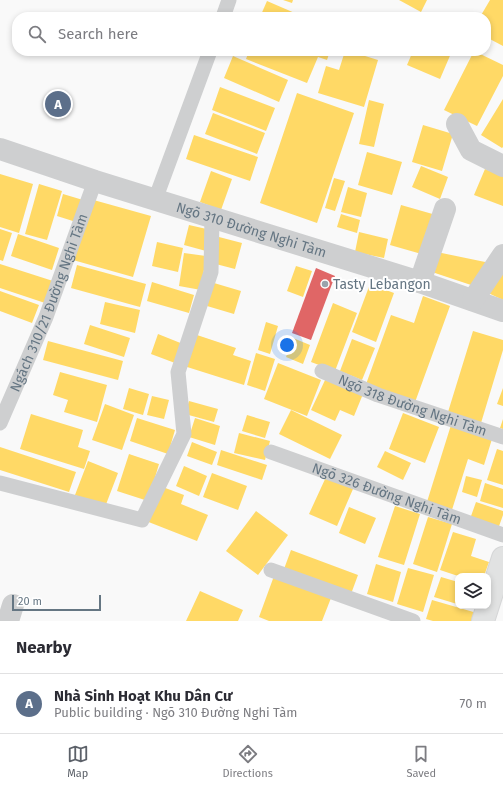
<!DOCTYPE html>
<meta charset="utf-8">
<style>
body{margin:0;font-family:"Fira Sans",sans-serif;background:#f2f2f3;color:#2b2b33}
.controls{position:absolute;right:12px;bottom:12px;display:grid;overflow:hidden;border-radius:8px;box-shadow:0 2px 6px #0003}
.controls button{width:36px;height:36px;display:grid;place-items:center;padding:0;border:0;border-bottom:1px solid #e1e1e2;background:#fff;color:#2b2b33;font:20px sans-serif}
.scale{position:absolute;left:12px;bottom:10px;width:89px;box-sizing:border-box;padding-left:4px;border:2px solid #657683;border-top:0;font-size:11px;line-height:14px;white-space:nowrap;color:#657683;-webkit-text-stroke:3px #fff;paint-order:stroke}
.you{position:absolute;left:287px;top:345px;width:14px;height:14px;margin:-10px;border:3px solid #fff;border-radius:50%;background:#1a73e8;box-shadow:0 0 0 6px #1a73e833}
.badge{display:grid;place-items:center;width:26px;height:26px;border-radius:50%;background:#5c6169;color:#fff;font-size:13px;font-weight:700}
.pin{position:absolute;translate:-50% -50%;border:2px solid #fff;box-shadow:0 1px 4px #0006}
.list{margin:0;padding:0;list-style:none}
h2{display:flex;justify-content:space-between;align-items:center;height:52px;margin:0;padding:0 16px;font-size:17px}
h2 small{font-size:13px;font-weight:400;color:#7c7c81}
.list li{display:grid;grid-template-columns:26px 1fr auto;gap:12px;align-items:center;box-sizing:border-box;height:60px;padding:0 16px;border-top:1px solid #e1e1e2}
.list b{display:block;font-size:15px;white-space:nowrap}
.list p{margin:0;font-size:13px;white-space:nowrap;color:#7c7c81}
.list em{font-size:13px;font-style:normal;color:#7c7c81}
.icon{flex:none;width:22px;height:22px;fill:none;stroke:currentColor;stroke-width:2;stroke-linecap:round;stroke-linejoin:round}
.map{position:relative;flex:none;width:503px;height:621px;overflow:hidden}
.search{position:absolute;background:#fff;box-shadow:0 2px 6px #0003;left:12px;right:12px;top:12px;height:44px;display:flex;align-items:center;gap:10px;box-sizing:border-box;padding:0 14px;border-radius:16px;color:#7c7c81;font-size:15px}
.sheet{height:112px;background:#fff}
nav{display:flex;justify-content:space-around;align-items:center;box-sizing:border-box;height:56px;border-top:1px solid #e1e1e2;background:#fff;font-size:11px;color:#7c7c81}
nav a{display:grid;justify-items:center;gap:2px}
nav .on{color:#5c6169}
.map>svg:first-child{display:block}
.homes{fill:#ffd966}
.shops{fill:#e06666}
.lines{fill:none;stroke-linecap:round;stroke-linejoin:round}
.secondary-casing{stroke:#d5d6d7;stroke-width:24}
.lane{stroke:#cecfd0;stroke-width:15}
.street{stroke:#cecfd0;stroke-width:22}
.secondary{stroke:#e1e2e2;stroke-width:22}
.poi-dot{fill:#99a4ac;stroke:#fff;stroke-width:1.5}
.labels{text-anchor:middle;stroke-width:4;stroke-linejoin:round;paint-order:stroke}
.street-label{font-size:14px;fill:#657683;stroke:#fff}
.poi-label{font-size:14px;fill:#657683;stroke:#fff;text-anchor:start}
</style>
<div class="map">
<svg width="503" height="621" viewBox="0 0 503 621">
<rect width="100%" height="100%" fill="#f9f9f9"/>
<path class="homes" d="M283,0h10l-1,3z
M399,0h28l-6,12z
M490,0h13v46l-17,-9v-20h-6z
M267,1l37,16h-44z
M249,51h81l-3,9 -9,-3 -11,26 -61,-24z
M345,51h4l29,9 -14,47 -46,-14 8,-27 13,4z
M413,51h39l-12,28 -33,-14z
M474,51l29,14v11l-26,50 -33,-16z
M233,56l55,24 -9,22 -55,-24z
M220,87l55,21 -9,23 -54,-21z
M297,93l57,20 -37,110 -57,-20z
M503,99v48l-1,1 -21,-13z
M369,100l15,4 -10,43 -15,-3z
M213,113l52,20 -8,21 -52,-20z
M423,125l30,9 -11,37 -30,-9z
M194,135l64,22 -8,24 -64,-22z
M367,152l35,10 -10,33 -34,-10z
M421,166l27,11 -8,22 -28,-12z
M485,169l18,7v30l-29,-11z
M211,171l21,8 -11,31 -21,-8z
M0,174l33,10 -14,49 -19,-6z
M334,178l11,3 -10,30 -10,-3z
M39,184l23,7 -15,49 -22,-6z
M348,187l19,6 -6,24 -20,-5z
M63,194l20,6 -7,22 -19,-6z
M90,199l61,17 -18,61 -60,-17z
M401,205l35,10 -11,40 -35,-10z
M341,214l19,6 -3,13 -20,-6z
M189,225l22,5 -5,21 -22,-6z
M0,229l12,4 -9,28 -3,-1z
M359,232l29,7 -4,19 -29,-6z
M18,234l41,14 -7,22 -41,-14z
M219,237l23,6 -7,26 -23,-6z
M157,242l26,6 -5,24 -26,-6z
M432,251l58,12 -16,23 -48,-16z
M184,253l22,3 -5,34 -22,-4z
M503,260v40l-17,-8z
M0,264l53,17 -8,22 -45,-15z
M77,265l69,19 -6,23 -69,-19z
M296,266l16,5 -9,26 -16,-6z
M152,282l42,13 -5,18 -42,-12z
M214,283l27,8 -7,23 -27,-8z
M370,284l24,9 -18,49 -24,-10z
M0,291l39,14 -7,18 -32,-12z
M423,296l27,10 -36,99 -49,-18 26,-72 23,8z
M105,302l35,8 -5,23 -35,-9z
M333,303l24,10 -22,58 -24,-9z
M266,322l12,4 -8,28 -12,-4z
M90,325l40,13 -6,19 -40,-13z
M473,331l30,9v10l-22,73 -33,-11z
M158,334l25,10 -8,19 -24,-9z
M194,334l42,14 -3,7 18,6 -7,24 -60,-19z
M293,338l17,7 -7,19 -17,-7z
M352,339l23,9 -13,32 -22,-9z
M48,341l75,20 -5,19 -75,-20z
M256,353l19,6 -10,32 -18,-6z
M278,363l43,17 -14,36 -43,-17z
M60,372l47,13 -10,37 -33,-10 4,-12 -15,-5z
M326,378l37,16 -9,22 -14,-6 -5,11 -24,-11z
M129,388l20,6 -6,21 -20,-6z
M503,388v18l-6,-2z
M152,396l17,4 -5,19 -17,-4z
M189,401l29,8 -4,13 -29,-8z
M105,404l29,11 -12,35 -30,-10z
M291,410l51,25 -12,24 -51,-25z
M403,413l36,14 -14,36 -36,-14z
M31,414l52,16 -5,17 12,4 -6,18 -64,-20z
M247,415l23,7 -5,16 -23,-7z
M137,418l38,12 -7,24 -38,-13z
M195,418l25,8 -5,19 -26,-8z
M503,419v10l-3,-1z
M451,425l41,14 -8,26 -16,-6 -17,54 -25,-8z
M239,433l31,8 -5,19 -31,-7z
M192,442l25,10 -5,13 -25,-9z
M0,447l76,25 -7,20 -69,-22z
M497,449l6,2v34l-16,-5z
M221,450l46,15 -5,15 -45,-15z
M385,451l26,12 -8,17 -26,-13z
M129,454l30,10 -11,37 -31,-10z
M88,461l30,12 -13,34 -30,-12z
M184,466l23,10 -8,20 -23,-10z
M212,473l35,13 -9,24 -35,-13z
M466,476l16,4 -5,17 -15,-5z
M326,477l27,12 -16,37 -28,-12z
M485,483l18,6v19l-23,-7z
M160,486l24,9 -3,9 27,11 -11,26 -51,-20z
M476,502l27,9v4l-5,14 -28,-10z
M395,506l25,8 -16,51 -26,-8z
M349,507l27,11 -11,26 -26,-11z
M256,511l32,24 -30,40 -32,-24z
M428,517l24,7 -15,48 -24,-8z
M453,532l23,7 -5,17 18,6 -5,14h-26l-18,-6z
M291,550l67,25 -7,19 -67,-25z
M376,564l25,8 -8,30 -26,-8z
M408,568l26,7 -11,37 -26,-8z
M274,576l57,22 -9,23h-53l-10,-4z
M441,577l17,5v17l-1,5 -23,-7z
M200,591l43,19 -5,11h-52z
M432,600l45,13 -3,8h-41l-7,-2z"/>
<path class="shops" d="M316,268l19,8 -24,64 -19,-7z"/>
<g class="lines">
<defs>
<path id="secondary" d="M483,621l20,-63"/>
</defs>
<use href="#secondary" class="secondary-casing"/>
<g class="lane">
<path d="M223,17l6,-17"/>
<path d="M155,200l55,-149"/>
<path id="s1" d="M322,371l56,24 125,42"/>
<path id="s2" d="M0,423l46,-106 49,-136"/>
<path id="s3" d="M271,452l232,83"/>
<path d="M0,483l142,37 42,-86 -6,-62 33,-100 1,-54"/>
<path d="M271,570l142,51"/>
</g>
<g class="street">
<path d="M457,124l14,26 32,16"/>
<path id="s4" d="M0,149l95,32 325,101 83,29"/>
<path d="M420,282l25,-73"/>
<path d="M473,300l30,-45"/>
<path d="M8,621l5,-16"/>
</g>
<use href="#secondary" class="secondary"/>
</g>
<circle class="poi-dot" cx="325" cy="284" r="4"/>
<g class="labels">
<g class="street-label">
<text dy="5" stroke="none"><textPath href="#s4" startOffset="264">Ngõ 310 Đường Nghi Tàm</textPath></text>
<text dy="5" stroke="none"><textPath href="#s2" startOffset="130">Ngách 310/21 Đường Nghi Tàm</textPath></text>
<text dy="5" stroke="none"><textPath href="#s1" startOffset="97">Ngõ 318 Đường Nghi Tàm</textPath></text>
<text dy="5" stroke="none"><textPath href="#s3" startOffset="123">Ngõ 326 Đường Nghi Tàm</textPath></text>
</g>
<g class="poi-label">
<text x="333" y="289">Tasty Lebangon</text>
</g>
</g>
</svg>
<div class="controls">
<button><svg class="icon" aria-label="layers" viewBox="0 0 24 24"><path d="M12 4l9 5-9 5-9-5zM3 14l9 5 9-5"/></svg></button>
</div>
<div class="scale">20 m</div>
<div class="you"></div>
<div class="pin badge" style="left:58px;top:104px;background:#5c6f8a">A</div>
<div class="search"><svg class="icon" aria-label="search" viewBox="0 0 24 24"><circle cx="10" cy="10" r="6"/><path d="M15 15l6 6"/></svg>Search here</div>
</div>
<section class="sheet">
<h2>Nearby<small></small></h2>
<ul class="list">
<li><span class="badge" style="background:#5c6f8a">A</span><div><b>Nhà Sinh Hoạt Khu Dân Cư</b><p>Public building · Ngõ 310 Đường Nghi Tàm</p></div><em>70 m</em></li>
</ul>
</section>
<nav>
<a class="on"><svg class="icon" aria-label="map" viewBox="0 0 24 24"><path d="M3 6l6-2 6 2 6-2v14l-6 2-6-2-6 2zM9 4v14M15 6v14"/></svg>Map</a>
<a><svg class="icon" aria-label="directions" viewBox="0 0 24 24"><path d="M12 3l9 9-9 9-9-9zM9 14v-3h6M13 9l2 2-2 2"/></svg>Directions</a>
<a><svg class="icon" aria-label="saved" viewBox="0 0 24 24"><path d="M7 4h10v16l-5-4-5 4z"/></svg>Saved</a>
</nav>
